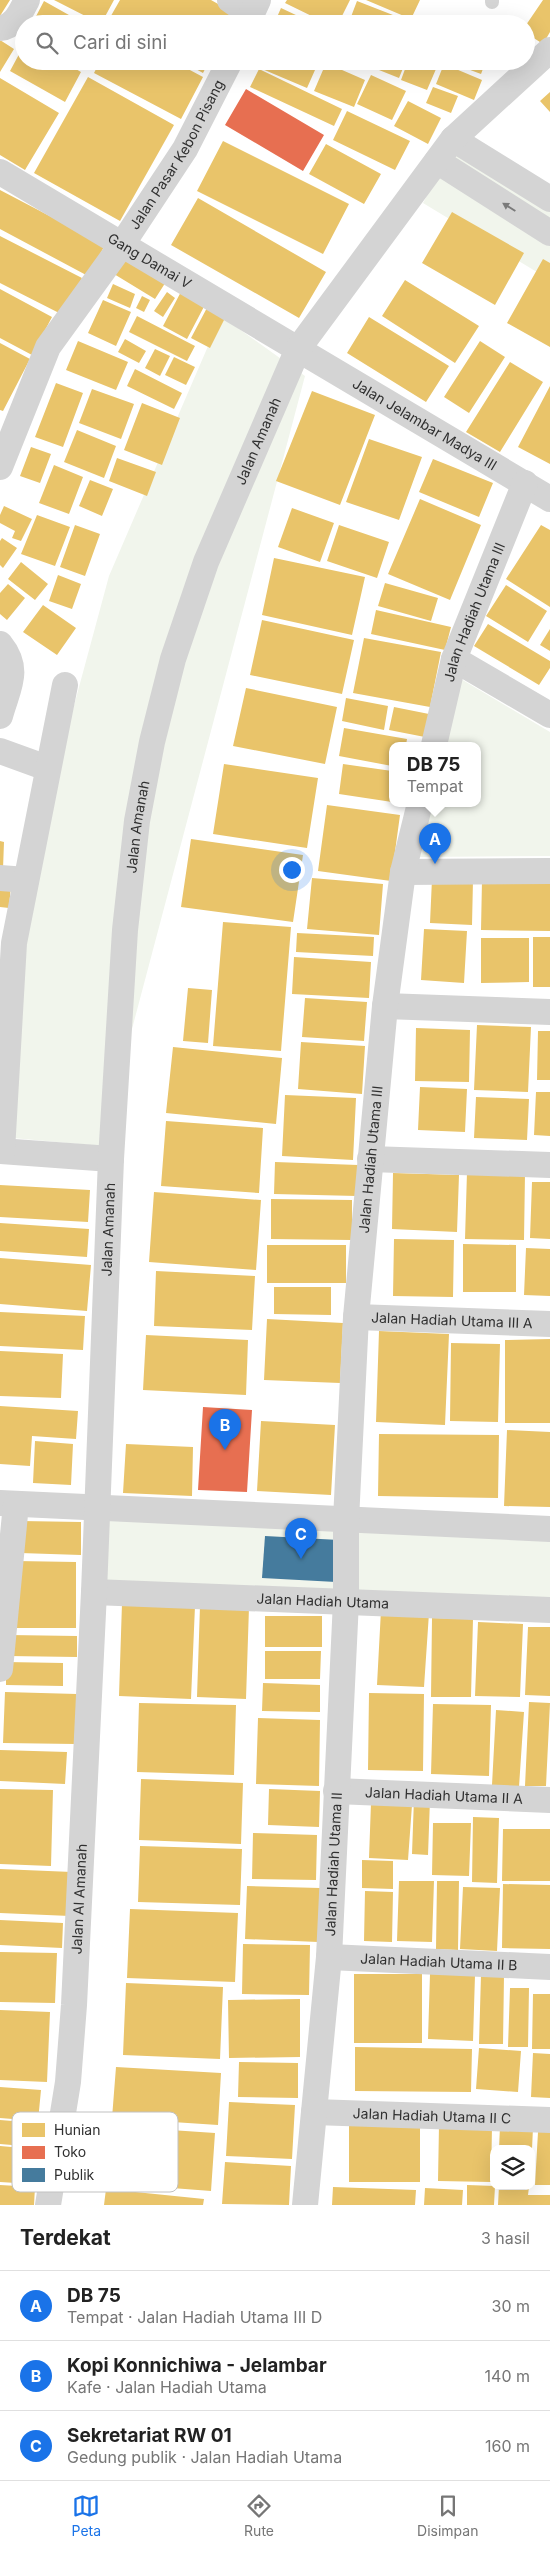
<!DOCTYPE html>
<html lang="id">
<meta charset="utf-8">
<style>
body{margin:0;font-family:Inter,sans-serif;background:#f2f2f2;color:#222}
.controls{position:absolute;right:15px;bottom:15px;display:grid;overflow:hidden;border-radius:10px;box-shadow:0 5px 20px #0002}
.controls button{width:45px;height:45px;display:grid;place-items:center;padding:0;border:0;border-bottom:1px solid #e0e0e0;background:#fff;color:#222;font:25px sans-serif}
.you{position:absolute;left:291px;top:869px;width:18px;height:18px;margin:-12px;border:4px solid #fff;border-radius:50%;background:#1a73e8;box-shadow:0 0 0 8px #1a73e833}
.badge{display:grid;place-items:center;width:32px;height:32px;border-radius:50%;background:#1a73e8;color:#fff;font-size:16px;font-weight:700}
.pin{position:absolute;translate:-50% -41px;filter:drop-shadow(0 1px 2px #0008)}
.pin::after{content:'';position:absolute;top:26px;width:18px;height:15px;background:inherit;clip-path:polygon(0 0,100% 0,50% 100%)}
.popup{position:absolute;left:389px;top:742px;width:92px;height:65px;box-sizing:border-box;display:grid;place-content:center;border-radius:10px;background:#fff;filter:drop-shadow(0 1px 4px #0005);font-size:16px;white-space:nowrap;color:#767676}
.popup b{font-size:19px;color:#222}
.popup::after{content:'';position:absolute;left:50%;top:100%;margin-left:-10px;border:10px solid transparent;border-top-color:#fff}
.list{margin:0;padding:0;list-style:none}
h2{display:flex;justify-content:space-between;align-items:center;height:65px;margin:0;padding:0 20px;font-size:21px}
h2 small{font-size:16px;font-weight:400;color:#767676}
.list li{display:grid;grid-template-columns:32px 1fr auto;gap:15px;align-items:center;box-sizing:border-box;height:70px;padding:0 20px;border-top:1px solid #e0e0e0}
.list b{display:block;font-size:19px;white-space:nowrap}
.list p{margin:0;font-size:16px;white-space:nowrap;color:#767676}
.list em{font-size:16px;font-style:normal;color:#767676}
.icon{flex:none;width:28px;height:28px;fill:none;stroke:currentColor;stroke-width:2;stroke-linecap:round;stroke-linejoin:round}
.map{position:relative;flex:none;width:550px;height:2205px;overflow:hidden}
.search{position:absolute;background:#fff;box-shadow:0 5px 20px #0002;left:15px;right:15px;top:15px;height:55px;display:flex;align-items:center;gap:12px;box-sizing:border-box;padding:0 18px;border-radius:28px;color:#767676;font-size:19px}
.sheet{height:275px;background:#fff}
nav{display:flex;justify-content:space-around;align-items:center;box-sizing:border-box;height:70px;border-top:1px solid #e0e0e0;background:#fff;font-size:14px;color:#767676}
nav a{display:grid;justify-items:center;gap:2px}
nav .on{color:#1a73e8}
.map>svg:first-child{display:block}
.green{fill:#f1f5ec}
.homes{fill:#e9c46a}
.shops{fill:#e76f51}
.public{fill:#457b9d}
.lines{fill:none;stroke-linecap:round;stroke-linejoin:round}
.service{stroke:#d4d4d4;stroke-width:14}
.minor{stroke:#d4d4d4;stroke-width:26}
.oneway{fill:#7a7a7a}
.labels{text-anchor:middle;stroke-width:5;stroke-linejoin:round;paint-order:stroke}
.street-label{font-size:14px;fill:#303030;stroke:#fff}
.key{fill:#fff;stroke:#c1c1c1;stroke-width:1}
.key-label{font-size:14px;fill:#303030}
</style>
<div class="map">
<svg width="550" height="2205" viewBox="0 0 550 2205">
<rect width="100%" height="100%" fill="#fff"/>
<path class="green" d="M460,135l90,52v93l-127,-77z
M221,316l84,60 -204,770 -88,-8 -13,-80 72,-345 37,-137z
M461,679l89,53v124l-132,1 13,-54h47v-58h-33z
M107,1513l443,17v73l-444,-18z"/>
<path class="homes" d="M0,0h10l-10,16z
M54,0h60l-13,24z
M120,0h91l25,14 -5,10h-118l-5,-3z
M287,0h63l-12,24h-10l-43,-21z
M366,0h54l-9,19z
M543,0h7v32l-7,12 -17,-11v-8z
M44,1l41,23h-53z
M357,1l59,23 -67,-2z
M281,8l34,16h-41z
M0,40l14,9 -14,23z
M24,45v16h38l19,11 -16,30 -55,-31z
M72,61h19l-4,8z
M100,61h73l30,16 -22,42 -87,-46z
M181,61h28l-6,12z
M257,61h37l21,9 -8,18 -52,-22z
M303,61h17l-3,6z
M341,61h23l-4,9z
M371,61h35l-7,17 -30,-12z
M408,61h8l20,8 -9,21 -26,-10z
M446,61h40l-5,13z
M326,63l39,17 -11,27 -40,-16z
M444,64l38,16 -8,20 -38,-16z
M259,69l83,40 -8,17 -84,-39z
M371,75l35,16 -14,29 -35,-16z
M88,77l86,48 -54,96 -86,-48z
M0,78l59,35 -34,57 -25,-15z
M433,87l25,9 -7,17 -25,-10z
M550,92v20l-10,-11z
M408,101l33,17 -13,26 -34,-18z
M347,111l63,30 -15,29 -62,-30z
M223,141l126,63 -26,50 -126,-63z
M326,144l55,30 -17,30 -55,-30z
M0,190l105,55 -17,31 -88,-47z
M198,198l128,74 -27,46 -128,-73z
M452,212l72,41 -29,52 -73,-42z
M0,236l82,42 -19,37 -63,-32z
M128,252l41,25 -14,22 -41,-25z
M543,259l7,4v84l-43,-24z
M405,280l74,46 -24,37 -73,-47z
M113,284l22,10 -5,14 -23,-10z
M184,286l24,13 -21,40 -24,-13z
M0,289l52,28 -20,38 -32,-17z
M167,292l8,6 -12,19 -9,-6z
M142,296l8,4 -6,12 -8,-4z
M103,300l28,12 -15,34 -28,-13z
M209,304l18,10 -17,34 -19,-10z
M137,316l58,30 -8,15 -58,-29z
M369,317l80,49 -23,36 -79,-49z
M125,339l21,12 -7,12 -21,-11z
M78,341l50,21 -12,28 -50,-20z
M480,341l25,16 -36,56 -25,-16z
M0,343l30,16 -27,52 -3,-1z
M155,349l15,7 -10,20 -15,-8z
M174,357l21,10 -9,18 -21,-10z
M510,362l33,20 -43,70 -34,-20z
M135,369l47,24 -8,16 -47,-23z
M56,383l27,10 -20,54 -28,-10z
M550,386v78l-32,-17z
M92,389l42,15 -13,35 -42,-16z
M312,391l63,24 -35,90 -64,-24z
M142,403l38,15 -18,47 -38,-15z
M77,430l39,16 -12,32 -40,-16z
M369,439l53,18 -23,63 -53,-18z
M31,447l20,7 -11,29 -20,-7z
M117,458l39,14 -9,24 -38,-15z
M433,459l60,24 -14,34 -60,-25z
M54,465l29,12 -14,37 -30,-11z
M90,480l23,9 -11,27 -23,-10z
M420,499l61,26 -31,75 -62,-26z
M4,506l28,13 -11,22 -9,-3 3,-7 -15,-8v-8z
M292,508l42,15 -14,39 -42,-15z
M37,515l33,12 -15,39 -34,-12z
M75,525l25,9 -15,42 -25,-9z
M339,525l50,17 -12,36 -50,-17z
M541,525l9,5v77l-44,-28z
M2,538l15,10 -14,20 -3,-3v-24z
M274,558l91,19 -13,58 -90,-20z
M21,562l27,22 -13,16 -27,-21z
M58,575l23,9 -9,25 -23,-8z
M385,583l53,15 -7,23 -53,-15z
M8,584l17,14 -18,22 -7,-6v-21z
M506,585l41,26 -19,31 -42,-26z
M43,605l33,23 -19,27 -34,-23z
M376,610l75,17 -6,23 -74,-16z
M262,620l92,20 -12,54 -92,-19z
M488,624l62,37v7l-11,17 -65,-39z
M550,629v22l-10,-6z
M364,638l77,14 -11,55 -77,-14z
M246,688l91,19 -12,57 -92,-18z
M346,698l42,8 -4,24 -42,-9z
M394,707l40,8 -4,23 -41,-8z
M344,728l63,11 -1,6h-14v21l-53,-10z
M224,764l94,14 -11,70 -94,-14z
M343,764l49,7v31l-53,-8z
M327,805l73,10 -9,66 -73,-10z
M191,839l112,16 -10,67 -112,-15z
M0,841l4,1 -1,27h-3z
M312,878l71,6 -4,51 -72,-6z
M432,879l41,1 -1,45 -42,-2z
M482,880l68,1v50l-69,-1z
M0,883l11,1 -2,24 -9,-1z
M223,922l68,5 -10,124 -68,-5z
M424,929l43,2 -3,52 -43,-3z
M297,933l77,4 -1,19 -77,-4z
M533,937h17v50h-17z
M481,938h48v44l-48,1z
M294,957l77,5 -2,36 -77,-4z
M188,988l24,2 -4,53 -25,-2z
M305,998l62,4 -3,39 -62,-4z
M477,1025l54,2 -3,65 -54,-2z
M416,1028l54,2 -1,52 -54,-1z
M538,1031h12v49h-13z
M301,1042l64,4 -3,48 -64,-5z
M173,1047l109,11 -6,66 -110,-11z
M420,1087l47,2 -2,43 -47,-2z
M536,1092h14v44l-16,-1z
M285,1095l71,3 -3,62 -71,-4z
M476,1097l53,2 -2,41 -53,-2z
M166,1121l97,7 -4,65 -98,-7z
M275,1162l83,3 -1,31 -83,-2z
M467,1172l58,1 -1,67 -59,-1z
M393,1173l66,2 -2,57 -65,-3z
M532,1182h18v57l-20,-1z
M0,1185l90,5 -2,32 -88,-5z
M154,1192l107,8 -5,70 -107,-8z
M271,1199l81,1v40l-81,-1z
M0,1223l89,6 -2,28 -87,-6z
M394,1239l60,1 -1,57 -60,-1z
M463,1244l53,1v47h-53z
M267,1245h79v38h-79z
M526,1248l24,1v47l-26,-1z
M0,1258l91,7 -4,46 -87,-7z
M156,1271l99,5 -3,54 -98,-4z
M274,1287h57v28l-57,-1z
M0,1312l85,4 -2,34 -83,-4z
M267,1319l76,4 -3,60 -76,-3z
M379,1331l70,3 -4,91 -69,-3z
M146,1335l102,5 -2,55 -103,-5z
M550,1339v84h-45v-83z
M451,1343l49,1 -2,78 -48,-1z
M0,1351l63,3 -2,44 -61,-2z
M0,1406l78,5 -2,28 -44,-3 -2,30 -30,-2z
M261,1421l74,4 -4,70 -74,-4z
M507,1430l43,2v75l-46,-1z
M379,1434l120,1 -1,63 -120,-2z
M35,1441l38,3 -2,41 -38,-2z
M126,1444l67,3 -1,49 -69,-3z
M21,1521l60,1v33l-61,-2z
M16,1561l60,1v66h-60z
M122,1603l73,3 -4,93 -72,-3z
M200,1606l49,1 -3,92 -49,-2z
M381,1610l48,3 -5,74 -47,-2z
M265,1616h57v31h-57z
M432,1618l41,1 -2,78h-40z
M478,1622l45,2 -3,73 -45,-1z
M528,1627h22v69l-25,-1z
M9,1635l68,1v21l-69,-1z
M265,1651h56l-1,28h-55z
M6,1662l57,1v23l-57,-1z
M263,1683l57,2v27l-58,-1z
M5,1692l72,2 -2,50 -72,-1z
M369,1693l55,1 -1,77 -55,-1z
M529,1702l21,1 -4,83h-21z
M139,1703l97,2 -2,70 -97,-3z
M433,1704l58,1 -2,71 -58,-2z
M496,1710l28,2 -5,75 -27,-2z
M258,1718l62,2 -1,66 -63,-2z
M0,1750l67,2 -2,32 -65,-3z
M141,1779l102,4 -2,61 -102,-4z
M0,1789l53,1 -2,76 -51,-2z
M269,1789l51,2 -1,36 -51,-2z
M414,1798l16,1 -2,56 -16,-1z
M371,1803l41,2 -4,55 -39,-2z
M473,1817l26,1 -2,65 -25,-1z
M433,1823h38l-2,53 -37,-1z
M503,1829h47v52h-48z
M253,1833l64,2 -1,45 -64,-1z
M140,1846l102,3 -2,56 -102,-3z
M362,1860l31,1v28l-31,-1z
M0,1869l72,3 -2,44 -70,-3z
M399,1881h35l-2,61 -35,-1z
M437,1881h22l-1,69 -22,-1z
M503,1884l47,1v64l-48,-1z
M247,1886l73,2 -2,54 -73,-3z
M463,1887l37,1 -3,63 -37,-2z
M365,1891l28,1 -1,50 -28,-1z
M130,1909l108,4 -3,69 -108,-4z
M0,1920l63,3 -1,25 -62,-3z
M243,1944l67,1 -1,50 -67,-1z
M0,1952l57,1 -2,50 -55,-1z
M354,1974h68v69h-68z
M430,1974l45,1 -2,66 -45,-2z
M481,1975h23l-1,69h-24z
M126,1983l97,4 -3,72 -97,-4z
M510,1988h19l-1,59h-20z
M533,1994h17v55h-18z
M300,1999v58l-71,1 -1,-58z
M0,2010l50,2 -3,70 -47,-2z
M355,2047l117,2 -1,43 -116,-1z
M479,2048l42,3 -3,41 -42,-3z
M533,2053l17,1v44l-19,-1z
M239,2062l59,1v35l-60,-1z
M116,2067l105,6 -3,52 -106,-7z
M0,2087l41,3 -3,31 -38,-3z
M229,2102l66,3 -3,54 -66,-3z
M0,2120l37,3 -2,24 -35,-3z
M439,2125l53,1 -1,56 -53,-1z
M111,2126l104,7 -4,58 -104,-8z
M349,2126h71v56h-71z
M500,2126l33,2 -1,21h-33z
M538,2132h12v53h-15z
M0,2146l34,3 -2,35 -32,-2z
M225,2162l66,4 -2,39 -67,-1z
M0,2185l35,2 -1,18h-34z
M467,2185l28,1 -1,19h-27z
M499,2186l30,1 -1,8h22v10h-52z
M333,2187l83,3 -1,15h-83z
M425,2188l38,2 -1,15h-38z
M106,2189l98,10 -1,6h-99z"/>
<path class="shops" d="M246,89l78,46 -21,36 -78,-46z
M203,1407l49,3 -5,82 -49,-2z"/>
<path class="public" d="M265,1536l74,4 -3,42 -74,-4z"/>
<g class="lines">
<path class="service" d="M492,2v-2"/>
<g class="minor">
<path d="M230,0l21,15"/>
<path d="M247,24l11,-24"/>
<path d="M0,28c15,-1 21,-17 27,-28"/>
<path d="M453,139l97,60"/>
<path d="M437,161l113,72"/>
<path id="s1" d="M0,172l550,327"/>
<path id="s2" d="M0,467l48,-120 73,-101 64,-97 45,-88"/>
<path d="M0,644c21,26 8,43 0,72"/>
<path d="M454,659l96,56"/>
<path id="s3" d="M434,745l20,-86 71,-176"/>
<path d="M0,751l47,17"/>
<path d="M403,872l147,-1"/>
<path d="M0,878l26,2"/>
<path d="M385,1006l165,6"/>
<path d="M0,1151l111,8"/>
<path d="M2,1151l12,-208 51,-258"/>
<path d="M370,1159l180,6"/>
<path id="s4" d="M356,1317l194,7"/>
<path d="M0,1503l550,26"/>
<path id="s5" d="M94,1592l456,18"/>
<path d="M0,1669l16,-165"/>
<path id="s6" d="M336,1791l214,9"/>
<path id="s7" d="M329,1957l221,10"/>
<path id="s8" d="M314,2112l236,8"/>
<path id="s9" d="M48,2205l20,-123 6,-77 20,-413 17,-433 14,-229 12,-109 15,-79 21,-83 33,-97 92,-213 155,-210 97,-89"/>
<path id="s10" d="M305,2205l24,-248 17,-356v-81l10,-203 29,-311 18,-134 17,-69"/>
</g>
</g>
<defs><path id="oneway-solid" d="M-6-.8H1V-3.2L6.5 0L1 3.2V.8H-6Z" transform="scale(1.25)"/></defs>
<use class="oneway" href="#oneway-solid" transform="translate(509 207) rotate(-148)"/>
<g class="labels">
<g class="street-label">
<text dy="5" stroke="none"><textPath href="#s2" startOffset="361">Jalan Pasar Kebon Pisang</textPath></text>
<text dy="5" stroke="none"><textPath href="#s1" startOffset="174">Gang Damai V</textPath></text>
<text dy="5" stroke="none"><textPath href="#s1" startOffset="494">Jalan Jelambar Madya III</textPath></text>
<text dy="5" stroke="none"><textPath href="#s9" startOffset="1788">Jalan Amanah</textPath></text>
<text dy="5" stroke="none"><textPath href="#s3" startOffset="139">Jalan Hadiah Utama III</textPath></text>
<text dy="5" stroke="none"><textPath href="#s9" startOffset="1382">Jalan Amanah</textPath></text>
<text dy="5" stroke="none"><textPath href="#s10" startOffset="1048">Jalan Hadiah Utama III</textPath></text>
<text dy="5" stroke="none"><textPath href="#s9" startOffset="978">Jalan Amanah</textPath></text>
<text dy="5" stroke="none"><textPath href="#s4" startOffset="96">Jalan Hadiah Utama III A</textPath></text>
<text dy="5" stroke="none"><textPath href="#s5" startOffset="229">Jalan Hadiah Utama</textPath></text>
<text dy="5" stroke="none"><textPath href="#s6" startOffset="108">Jalan Hadiah Utama II A</textPath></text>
<text dy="5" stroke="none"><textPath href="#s10" startOffset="342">Jalan Hadiah Utama II</textPath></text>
<text dy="5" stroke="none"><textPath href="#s9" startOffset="308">Jalan Al Amanah</textPath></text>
<text dy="5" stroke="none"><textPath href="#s7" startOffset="110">Jalan Hadiah Utama II B</textPath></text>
<text dy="5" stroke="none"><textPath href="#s8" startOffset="118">Jalan Hadiah Utama II C</textPath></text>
</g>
</g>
<rect x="12" y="2112" width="166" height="80" rx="8" class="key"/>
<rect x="22" y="2123" width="23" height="14" fill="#e9c46a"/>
<rect x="22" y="2146" width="23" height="13" fill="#e76f51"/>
<rect x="22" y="2168" width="23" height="14" fill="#457b9d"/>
<g class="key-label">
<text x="54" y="2135">Hunian</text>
<text x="54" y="2157">Toko</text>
<text x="54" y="2180">Publik</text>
</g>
</svg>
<div class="controls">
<button><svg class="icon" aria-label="layers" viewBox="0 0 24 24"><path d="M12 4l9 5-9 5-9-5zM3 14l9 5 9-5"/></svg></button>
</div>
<div class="you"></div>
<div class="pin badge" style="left:435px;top:864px">A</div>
<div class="popup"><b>DB 75</b>Tempat</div>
<div class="pin badge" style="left:225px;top:1450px">B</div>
<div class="pin badge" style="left:301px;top:1559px">C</div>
<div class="search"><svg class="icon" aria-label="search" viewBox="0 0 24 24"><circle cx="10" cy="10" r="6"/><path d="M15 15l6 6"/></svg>Cari di sini</div>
</div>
<section class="sheet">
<h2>Terdekat<small>3 hasil</small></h2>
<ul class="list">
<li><span class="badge">A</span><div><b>DB 75</b><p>Tempat · Jalan Hadiah Utama III D</p></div><em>30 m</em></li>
<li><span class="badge">B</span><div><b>Kopi Konnichiwa - Jelambar</b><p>Kafe · Jalan Hadiah Utama</p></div><em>140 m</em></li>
<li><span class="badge">C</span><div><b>Sekretariat RW 01</b><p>Gedung publik · Jalan Hadiah Utama</p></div><em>160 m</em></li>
</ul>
</section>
<nav>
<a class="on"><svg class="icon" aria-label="map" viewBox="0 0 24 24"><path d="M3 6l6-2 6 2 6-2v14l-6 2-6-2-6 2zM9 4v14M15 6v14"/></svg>Peta</a>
<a><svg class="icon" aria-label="directions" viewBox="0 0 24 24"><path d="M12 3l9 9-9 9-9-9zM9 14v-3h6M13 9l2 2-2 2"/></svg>Rute</a>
<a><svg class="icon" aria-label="saved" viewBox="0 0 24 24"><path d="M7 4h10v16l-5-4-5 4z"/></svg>Disimpan</a>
</nav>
